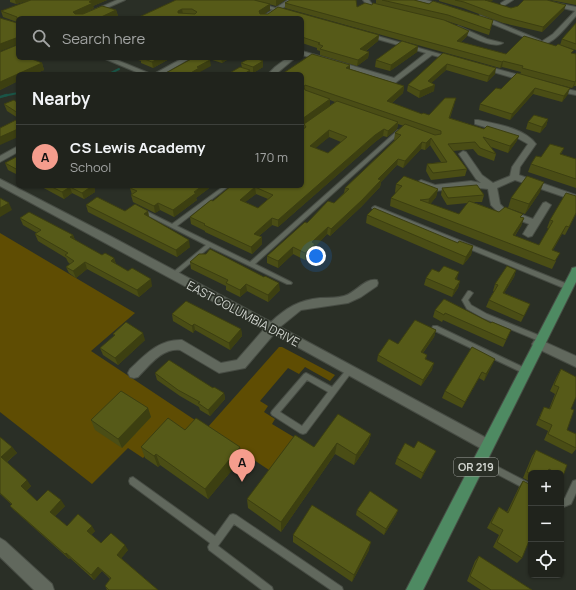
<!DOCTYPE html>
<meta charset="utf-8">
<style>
body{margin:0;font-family:Manrope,sans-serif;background:#2d2f29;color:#f1f3f6}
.controls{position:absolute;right:12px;bottom:12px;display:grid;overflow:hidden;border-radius:6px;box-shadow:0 1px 3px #0004}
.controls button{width:36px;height:36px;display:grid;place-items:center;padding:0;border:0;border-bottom:1px solid #3d403b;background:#20231c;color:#f1f3f6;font:20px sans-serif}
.you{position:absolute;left:316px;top:256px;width:14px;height:14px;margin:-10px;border:3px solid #fff;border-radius:50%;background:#1a73e8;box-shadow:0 0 0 6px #1a73e833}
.badge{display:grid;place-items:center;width:26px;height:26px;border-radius:50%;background:#f59d8d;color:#111;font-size:13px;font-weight:700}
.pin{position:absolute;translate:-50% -33px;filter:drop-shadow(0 1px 2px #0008)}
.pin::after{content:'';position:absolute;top:21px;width:14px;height:12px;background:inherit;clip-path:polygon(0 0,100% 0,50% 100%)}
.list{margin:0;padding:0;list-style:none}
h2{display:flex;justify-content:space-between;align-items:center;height:52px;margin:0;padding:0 16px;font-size:17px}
h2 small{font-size:13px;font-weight:400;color:#a2a4a3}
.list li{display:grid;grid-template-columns:26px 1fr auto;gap:12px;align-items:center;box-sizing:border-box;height:64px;padding:0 16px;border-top:1px solid #3d403b}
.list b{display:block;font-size:15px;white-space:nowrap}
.list p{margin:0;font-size:13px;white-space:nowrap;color:#a2a4a3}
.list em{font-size:13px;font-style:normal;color:#a2a4a3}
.icon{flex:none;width:22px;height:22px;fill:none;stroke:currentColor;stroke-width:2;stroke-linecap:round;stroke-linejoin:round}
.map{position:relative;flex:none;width:576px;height:590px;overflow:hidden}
.search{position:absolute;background:#20231c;box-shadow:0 1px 3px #0004;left:16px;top:16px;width:288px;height:44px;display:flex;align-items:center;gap:10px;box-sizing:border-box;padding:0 14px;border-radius:6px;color:#a2a4a3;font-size:15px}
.panel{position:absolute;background:#20231c;box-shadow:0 1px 3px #0004;left:16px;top:72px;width:288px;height:116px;border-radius:6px}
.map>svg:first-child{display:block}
.green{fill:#5f4d03}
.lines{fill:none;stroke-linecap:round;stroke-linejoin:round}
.stream-far1{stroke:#1a5547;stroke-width:2}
.stream{stroke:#1a5547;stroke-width:2.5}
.service-casing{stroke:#474c44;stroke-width:2}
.minor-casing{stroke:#474c44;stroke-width:2}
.tertiary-casing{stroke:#474c44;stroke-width:2}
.primary-casing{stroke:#474c44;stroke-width:2}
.service{fill:#61685d;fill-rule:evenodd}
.minor{fill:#61685d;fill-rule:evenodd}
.tertiary{fill:#61685d;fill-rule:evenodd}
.primary{fill:#4e8a62;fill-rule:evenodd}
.wall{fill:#4a4d15;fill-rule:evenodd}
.shaded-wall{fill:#3c3f11}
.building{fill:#565a18;stroke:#3c3f11;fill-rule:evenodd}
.labels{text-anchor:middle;stroke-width:3.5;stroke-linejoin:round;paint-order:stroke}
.shield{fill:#2a2f26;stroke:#9ea29c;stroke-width:1}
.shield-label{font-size:11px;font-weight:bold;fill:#d0d4ce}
.street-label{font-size:12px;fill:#d0d4ce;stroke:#2a2f26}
</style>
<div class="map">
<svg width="576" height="590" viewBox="0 0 576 590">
<rect width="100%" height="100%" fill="#2a2f26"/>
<path class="green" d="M0,233l135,80 -44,38 116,77 72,-81h3l53,28 -5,6 -25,-14 -6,7 -11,-6 -28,33 8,5 -4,6 11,7 -3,5 25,15 -25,33 -42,-28 -43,-5 -16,-10 -28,29 -15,-10 -36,36 -92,-72z"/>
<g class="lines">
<path class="stream-far1" d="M109,74l10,-5
M3,96l15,-3"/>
<path class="stream" d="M0,97l7,-2"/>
<defs>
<path id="service" d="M398,130h4v1l-147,133 36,18 1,1 -1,1h-4l-77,-37 -35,29h-4l-1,-1 1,-1 35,-29 -67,-34 1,-1h4l28,14 52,-38h5l-52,40 73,36z
M375,206l195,79 1,2 -1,2h-4l-193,-80 -1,-1 1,-1z
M468,291h2l3,2 -5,7 3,5 16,9 56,23 1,2 -1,2h-4l-56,-23 -16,-9 -5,-9z
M433,326h4l90,43 1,2 -1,2 -2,1 -2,-1 -90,-43 -1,-2z
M349,368l2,1 1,2 -1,2 -45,60 -3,1 -3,-1 -28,-18 -1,-2 1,-2 32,-37 2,-1 2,1 24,13 15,-18zM307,380l21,12 -26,34 -22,-14z
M479,457l52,27v8l-55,-29 -1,-2 1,-2z
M133,477l82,59 15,-21 3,-1 3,1 106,72 1,3h-12l-97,-66 -16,22 54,41 1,3h-11l-53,-40 -1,-3 2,-4 -80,-59 -1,-3 1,-3z
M576,480v13l-5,11 -10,4v-8l4,-2 8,-17z"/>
<path id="minor" d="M117,0h8l-41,18h-8z
M240,0h9l43,13 -5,1z
M363,0h6l3,4 14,5 -3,2 -15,-5z
M506,0h7l-8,5h-4v-2z
M531,0h11l34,7v9c-8,8 -23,30 -35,28v-2l12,-8 22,-23z
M454,26h4l29,13 16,4c-10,7 -38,-9 -49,-15z
M363,33h4l90,26 -3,2 -22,-6 -37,28 -93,-28v-4l92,27 32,-25 -63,-18z
M103,58h9l39,16h-10z
M287,58h8l-19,16h-8l7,-7z
M482,65l48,13 1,2 -4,2 -47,-14v-2z
M552,86l24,5v4l-24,-5z
M475,120h3c19,4 46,8 58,24l-16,23 -1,8 57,20v6l-61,-21 -18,8 3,16 4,4 29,11 10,-16 3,-1 5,3 -19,31 -4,1 -5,-3 6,-10 -31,-12 -7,-7 -3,-16 -17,-2 -37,4 -16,-6 -2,-2 5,-3 14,5 36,-4 10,2 -5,-4 -17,-25 4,-3 3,1 16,23 11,8 17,-7 2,-9 16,-23 -16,-9 -37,-11z
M0,179l112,58 159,85c15,-14 28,-22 49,-24 8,0 17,0 24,-2 11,-3 22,-19 33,-16l1,3 -1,3 -16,11 -13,6 -47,7 -21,17 212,114 2,4 -2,4 -5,2 -5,-2 -208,-115 -29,34 -26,5 -39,-23c-18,-2 -30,15 -42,27l-4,1 -4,-1 -2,-4 2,-4c15,-14 29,-30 52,-29l39,23 16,-3 27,-31 -264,-143z"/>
<path id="tertiary" d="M288,0h7l-28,18h-7z
M415,0h11l21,6 -3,2z
M480,15l60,25 1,1 -5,1 -58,-24 -1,-1z
M183,58h8l-28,16h-9z
M18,146v6l-18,10v-6z
M538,339l38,17v11l-42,-20 -2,-3 2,-3z
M0,538l5,3 47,43 2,6h-20l-34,-33z"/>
<path id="primary" d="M576,267v15l-153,308h-17l165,-319 1,-3z"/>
</defs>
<use href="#service" class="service-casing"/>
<use href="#minor" class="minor-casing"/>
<use href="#tertiary" class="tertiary-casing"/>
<use href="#primary" class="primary-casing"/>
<use href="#service" class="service"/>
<use href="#minor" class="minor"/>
<use href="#tertiary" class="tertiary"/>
<use href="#primary" class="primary"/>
</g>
<path class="wall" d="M10,0h21l-15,4 -6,-2z
M31,0h76l-14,6 1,2 -11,6 19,-8 14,4 2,6 -4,2h-96v40h12h-1l13,5 2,7 -10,4h-16v7l-18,9v-38l17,-7v-1l-17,7v-33l17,5v-1l-14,-5 -2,-6z
M176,0h78l16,4v6l-6,4h4l10,-7 101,28 -1,6 -12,10 3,1 -1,6 -11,8 -37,-11v-4l-3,-1v-2l-15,-5v-25h-165z
M255,0h30l-9,6z
M376,0h38l79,20 -4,15 -45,-15 23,16 -6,6 45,12 67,-1 3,1v32h-2l-2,2 -52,-14 1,-2 -19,-5 -2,1 -215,-60v-5l72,4 15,-2 4,-1z
M439,0h54l-3,2 21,6 53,2 -22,22 -39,-9 -40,-15 -24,-7z
M550,0h26v5z
M576,23v27l-16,-5 2,-6z
M418,46l-1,6 -27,19 -15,-4 1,-7z
M443,53l52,21 -8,8 -41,-12 -15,13 3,8 -15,7 -12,-7 1,-6z
M133,58h38l-18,10 -12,-5v-2z
M209,58h21l-8,5 -13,-4z
M241,63l22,4 -10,6 -11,-5z
M350,69l54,17 -1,7 -11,10 30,11 7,1 25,-10 -4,13 34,11 35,7 -3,6 -8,11 -17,-6 5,7 -2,7 -16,-6 -5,-6 -20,2 14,18 -2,7 -34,4 -5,-9 1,-7 14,-2 -11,-17 -5,5 -4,-1 -18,19 -6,-3 -16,17 -1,5 -19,20 -31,29 -3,-2 -12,13 -1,4 -9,9 -12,-6 -15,14 -11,-5v-7l40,-33 27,-20 10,-10 1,-5 50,-48h-1l1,-7 9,-7 -6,-2 -1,5 -10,8 -4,-1 -8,6 -97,85 -6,-2 -13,11 3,8 -10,10 -47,-22v-1l-14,-7 -1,-7 23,-16 91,-72 -2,-55zM330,100l5,2 -20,14 15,-11zM329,137l12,5 -13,11 -13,-5zM256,194l12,5 -10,9 -13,-6z
M517,73l51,21 -6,8 -29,-8 -23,26 -31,-10 1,-6 21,-15z
M18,103v15l-11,-7 -3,-7z
M548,119l-2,7 -6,7 -14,-4 2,-7z
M564,148l-3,6 15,5v29l-48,-16 3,-8 10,-7z
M18,156v19l-10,-5 -3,-7z
M396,184l42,5 -2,8 -6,7 29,10 9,-11 -21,2 -6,-10 1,-7 42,7 -2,7h-9l26,10 25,6 -3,8 -6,10 24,9 10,-16 -2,-1 3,-8 26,-6 -11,21 -3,-1 -9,16 3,11 -4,8 -162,-63 1,-8 5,-5 -1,-1z
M40,186h54l1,6 -11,7 -12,-6 -8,6z
M134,186h78l-16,12 1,2 -23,17 -14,-7 -5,3 -22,-11 -2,-7h1l-2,-7z
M540,192l-15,22 -17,-6 3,-10z
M86,205l39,6h23l1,6 41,30 -13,10 -89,-45z
M367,215l91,28 15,3 -2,9 -8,10 -97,-42z
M20,218l53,17 2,5 27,15 12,3 2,6 36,22 -13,11 -52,-28 -11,9 -7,-5 -3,-6 4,-3 -2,-2 -2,-4 -28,-17 -3,-7 2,-1 -14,-8z
M190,262l90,28 -12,12 -21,-11 -7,6 -14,-7v-4l-35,-17z
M516,270l-2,7 -10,16 26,11 -9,18 -35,-15 3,-7 5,-9h-1l2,-7z
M426,278l31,2 3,1 -2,7 -6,9 -28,-12z
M435,310l76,20 -8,17 -60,-27 -1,2 -9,-5z
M172,314l69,15 1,7 -12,14 -35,-20 -2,3 -20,-12z
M436,330l-2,7 -11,16 4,2 -1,4 6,11 -11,16 -44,-25 1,-6 20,-11z
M113,334l32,6 -27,25 -15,-10 -3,-7 14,-12z
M495,359l-11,22 -5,-3 -17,30 -20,-10 3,-7z
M561,369l10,40 -4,21 9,4v15l-4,5 -28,-14 4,-9 -12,-6 5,-12 3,-6 5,2 6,-15 -5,-3 7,-15z
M155,373l58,15 11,5 1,6 -15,17 -10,-6 -1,-3 -19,-11 -23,-16z
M148,408l3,9 -29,31 -27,-18 -4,-10z
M185,430l57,28 -34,41 -48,-34 -2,2 -13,-9 -4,-11z
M371,434l-3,10 -14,21 -19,-11 -54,78 -33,-24 -1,-9 67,-52z
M0,437l12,10 5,6 -10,9 24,24 -5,5 11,10 28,5 -10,10 12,10 28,5 -4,4 10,8 27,7 -7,8 37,32h-51l-2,-4 5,-7 -8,-8 -8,9 -24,-22 -1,1 -54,-48 -5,-5 2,-1 -12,-11z
M414,448l19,9 -12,22 -26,-15 2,-6z
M536,450l31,15 -4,11 -2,2v-5h-30v9l-8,-4 9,-22z
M523,481l-1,77 -5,5 -24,-16 6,-12 -12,-7 8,-15 4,-6 8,5 12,-25z
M357,510h41l-2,5 -12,20 -28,-20z
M293,535l76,15 -17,32 -59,-40z
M479,556l53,34h-51l-14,-9 8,-20z"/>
<path class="shaded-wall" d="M15,0h16l-15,4z
M92,0h15l-14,6 1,2 -19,10 -2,-6z
M276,0h9l-9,6z
M486,0h7l-9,6z
M270,4v6l-11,7v-6z
M566,5l-2,5 -22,22 1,-5z
M182,9l1,5 -5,-1v-2z
M116,10l2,6 -4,2h-15z
M469,31l-2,5 -12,11 2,-6z
M379,35l-1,6 -18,14v-6z
M16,38l2,6 -18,7v-7z
M418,46l-1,6 -27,19 1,-6z
M369,52l-1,6 -11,8 1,-6z
M159,58h12l-18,10 -1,-6z
M221,58h9l-8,5z
M210,60l1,6 -11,6v2h-11l8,-7z
M263,61v6l-10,6v-6z
M503,61l-1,6 -2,1 2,-6z
M42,63l2,7 -10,4h-16z
M447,64l-1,6 -19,17 1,-6z
M350,65v6l-4,-3z
M496,68l-1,6 -8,8 2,-6z
M250,70v4h-6z
M18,74v7l-18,9v-8z
M576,80l-2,6 -2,2z
M435,85l-1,6 -15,7 1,-7z
M404,86l-1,7 -17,15 1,-7z
M535,88l-2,6 -23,26 2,-6z
M570,88l-2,6 -6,8 2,-6z
M456,98l-2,7 -7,20 2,-7z
M330,99v6l-28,21v-7z
M548,119l-2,7 -6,7 2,-6z
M398,122l-1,7 -10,8 1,-6z
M18,129v8l-18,8v-8z
M384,129l-1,7 -8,6 -97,85v-7l97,-85z
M329,130v7l-19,16v-7z
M519,136l-3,6 -8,11 2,-7z
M431,138l-1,7 -5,5 1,-7z
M422,142l-1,7 -18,19 2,-7z
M398,159l-1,6 -16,17 -1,5 -19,20 -31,29 1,-7 47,-50z
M544,182l-4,10 -15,22 4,-10z
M92,186h2l1,6 -11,7 -2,-6z
M202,186h10l-16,12 1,2 -23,17 -1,-7z
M70,187l2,6 -8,6 -2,-7z
M255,187l1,7 -16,12v-6z
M438,189l-2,8 -8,10 1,-8z
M9,203l3,7 -12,7v-9z
M158,203l2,7 -5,3 -1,-7z
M148,211l1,7 -5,-4z
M272,218v7l-18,15v-6z
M524,218l-3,8 -11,17 3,-8z
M566,226l-4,8 -14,24 4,-8z
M328,227l-1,7 -12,13 -1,4 -9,9v-7l7,-11z
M73,235l3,7 -6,-5z
M262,237v7l-10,10 -1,-7z
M189,240l1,7 -13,10 -1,-7z
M473,246l-2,9 -8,10 3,-8z
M293,247v7l-15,14v-7z
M114,258l2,7 -5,-4z
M85,262l2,7 -11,9 -3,-7z
M516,270l-2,7 -14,23 3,-7z
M459,272l-2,7 -4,7 2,-7z
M151,279l1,7 -13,11 -2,-7z
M460,281l-2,7 -6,9 2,-7z
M279,283l1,7 -12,12v-7z
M246,284l1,7 -7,6v-7z
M194,324l1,6 -2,3 -1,-7z
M241,329l1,7 -12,14 -1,-7z
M436,330l-2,7 -15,21 2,-6z
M143,333l2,7 -27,25 -3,-7z
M495,359l-11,22 2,-7z
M434,363l-2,7 -11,16 2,-6z
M482,372l-3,6 -17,30 3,-6z
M224,393l1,6 -15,17 -2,-6z
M148,408l3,9 -29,31 -4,-9z
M371,434l-3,10 -14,21 2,-10z
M337,443l-2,11 -54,78v-10z
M12,447l5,6 -12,10 -4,-6z
M240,447l2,11 -34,41 -3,-10z
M436,451l-3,6 -12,22 2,-6z
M156,454l4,11 -2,2 -4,-11z
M27,480l4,6 -6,6 -4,-6z
M61,500l4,6 -11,11 -4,-5z
M398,510l-2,5 -12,20 2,-6z
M92,526l3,5 -5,5 -3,-5z
M371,542l-2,8 -17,32 2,-7z
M125,545l3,5 -8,10 -3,-5z
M66,553l4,5 -1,1 -4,-5z
M98,567l4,4 -8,9 -3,-5z"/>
<path class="building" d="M31,0h61l-3,2 4,1 -20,9 2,2h8l19,-8 14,4 -17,8h-81v40h11l13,5 -42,19v-30l17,-7 -1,-7 -16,6v-26l17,5v-6l-16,-6z
M176,0h78l16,4 -11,7 1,3h8l10,-7 101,28 -19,14 9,3 -11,8 -38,-11 3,-3 -5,-2 2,-1 -18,-6v-19h-165zM182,9h10l5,3 -2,2 -17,-1v-2z
M290,0h66l1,7 8,-4 7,2 1,-2 71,17 25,11 -12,10 49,13 18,-18 32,10 2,-2 16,6 -3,3 5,1v26l-1,2 -53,-14 1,-2 -20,-5 -1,1 -217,-59z
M382,0h32l15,4 4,-3 60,19 -3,10 -42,-15z
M455,0h31h-1l26,8 7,-2 6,-6h23l19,5 -23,22 -39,-10 -40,-15z
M576,23v21l-14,-5z
M402,41l16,5 -27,19 -15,-5z
M443,53l53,15 -7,8 -42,-12 -19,17 7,4 -15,6 -12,-6z
M312,54l38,11 -4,3 58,18 -17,15 35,13 1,-1 6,2 16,-17h11l-7,20 35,11 3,-3 32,10 -9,10 -27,-9 13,17 -16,-6 -5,-6 -27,2 19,25 -34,4 -6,-9 20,-2 -16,-24 -5,5 -4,-1 -17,19 -7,-2 -20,20 3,1 -19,20 -31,29 -3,-2 -16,15 3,2 -10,9 -12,-6 -15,14 -11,-5 38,-34 2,1 21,-22 6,2 15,-14 -4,-1 56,-53 -6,-2 10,-9 30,11 6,-1v-3l-136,-46 -1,2 1,3 25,9 -28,20v-45h-20z
M142,58h17l-7,4z
M193,58h11l6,2 -13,7 2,1 -10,6h-25z
M250,58h5l8,3 -10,6 -12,-4z
M240,67l10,3 -6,4h1h-17z
M110,72l6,2h-11z
M517,73l53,15 -6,8 -29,-8 -23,26 -32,-10 16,-16 5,1z
M14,100l4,3v10l-14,-9z
M337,101l61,21 -10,9 -4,-2 -9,6 -97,85 -6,-2 -18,16 8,3 -11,10 -47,-22 1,-1 -15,-7 21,-17 2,1 18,-15h71v-56l4,-3 -2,-3zM329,130l18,7 -19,16 -18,-7zM255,187l18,8 -15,13 -18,-8z
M534,115l14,4 -6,8 -14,-5z
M18,119v10l-18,8v-9z
M550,144l14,4 -4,6 16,5v20l-45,-15 5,-8 5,1z
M18,156v14l-13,-7z
M404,176l34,13 -9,10 -9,1 39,14 10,-13 30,11 6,-5 18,7 -3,3 4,1 -11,17 26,10 14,-24 -3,-1 16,-27 10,3v17l-7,14 -3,-1 -14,24 8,3 -5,8 -164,-63 11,-12 -6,-2z
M527,176l17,6 -15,22 -18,-6z
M477,185l7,10 -36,3 -6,-10z
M50,186h42l-10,7 -12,-6 -8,5z
M134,186h68l-8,6 2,1 -23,17 -15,-7 -4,3 -23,-11 6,-4 -7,-3z
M97,197l28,14 10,-7 13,7 -4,3 45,26 -13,10 -90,-45z
M0,198l9,5 -9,5z
M374,208l84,35 1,-2 14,5 -7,11 -99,-42z
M29,212l44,23 -3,2 32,18 3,-2 9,5 -3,3 17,10 4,-3 19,11 -14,11 -52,-28 -12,9 -7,-4 8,-6 -9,-6 3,-2 -33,-19 6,-4 -21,-12z
M210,249l54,28 1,-1 14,7 -11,12 -22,-11 -6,6 -14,-7 2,-3 -38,-18 9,-8h7z
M444,266l15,6 -4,7 5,2 -6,9 -28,-12 6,-9 7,3z
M507,266l9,4 -13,23 27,11 -6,12 -35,-16 9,-15 -3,-1z
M444,299l47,24 1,-1 19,8 -5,10 -61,-27 -1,2 -9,-5z
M186,301l55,28 -12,14 -35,-19 -2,2 -20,-12z
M415,320l21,10 -15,22 6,3 -2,4 9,4 -11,17 -45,-25 11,-16 9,5z
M126,322l17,11 -28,25 -15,-10 15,-13 -2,-1z
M472,347l23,12 -9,15 -4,-2 -17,30 -20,-11z
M169,360l44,28 1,-1 10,6 -16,17 -10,-7 2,-1 -22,-12 -23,-17z
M561,369l15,8v20l-5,12 3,1 -7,20 9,4v14l-28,-14 4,-9 -13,-6 5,-12 6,2 9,-22 -5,-2z
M121,391l27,17 -30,31 -27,-19z
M338,414l33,20 -15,21 -19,-12 -56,79 -34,-23 48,-64 19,12z
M168,418l17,12 11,-12 44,29 -35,42 -49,-35 -2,2 -13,-9z
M0,437l12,10 -11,10 26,23 -6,6 16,15 11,-11 13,10 -11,12 17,14 11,-12 14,12 -5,5 14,12 10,-10 14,12 -8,10 41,35h-49l-4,-4 6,-8 -13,-11 -7,8 -25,-22 -1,1 -55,-48 2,-2 -12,-11z
M418,441l18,10 -13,22 -26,-15 8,-15 9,5z
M536,450l31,15 -4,11h-2v-3h-5l-7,-4 -2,4h-16v1l-4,-2z
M523,481l8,4v51l-9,22 -25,-16 6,-12 -12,-7 8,-16 9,6z
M370,491l28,19 -12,19 -29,-19z
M312,505l59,37 -17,33 -61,-40z
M479,556l53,34h-41l-21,-14z"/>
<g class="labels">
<rect class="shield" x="454" y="458" width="44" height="18" rx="3"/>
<g class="shield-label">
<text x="476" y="471">OR 219</text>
</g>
<g class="street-label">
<text transform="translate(243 314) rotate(28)" y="4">EAST COLUMBIA DRIVE</text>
</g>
</g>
</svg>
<div class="controls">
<button>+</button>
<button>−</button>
<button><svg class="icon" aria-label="locate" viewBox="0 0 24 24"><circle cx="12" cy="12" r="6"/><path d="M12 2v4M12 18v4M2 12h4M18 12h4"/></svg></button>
</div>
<div class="you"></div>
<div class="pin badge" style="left:242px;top:482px">A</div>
<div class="search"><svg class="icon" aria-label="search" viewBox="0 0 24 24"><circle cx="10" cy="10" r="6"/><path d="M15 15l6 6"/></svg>Search here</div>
<section class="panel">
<h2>Nearby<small></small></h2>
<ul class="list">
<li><span class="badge">A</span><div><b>CS Lewis Academy</b><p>School</p></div><em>170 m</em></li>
</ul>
</section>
</div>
